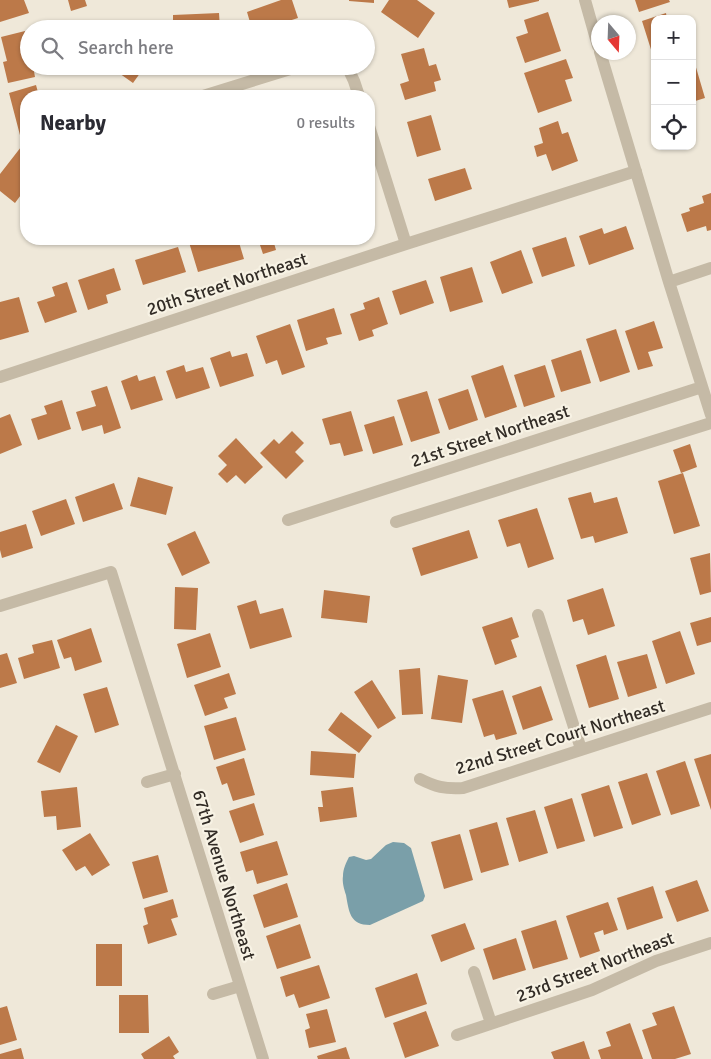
<!DOCTYPE html>
<meta charset="utf-8">
<style>
body{margin:0;font-family:Signika,sans-serif;background:#f7f7f7;color:#2b2b33}
.controls{position:absolute;right:15px;top:15px;display:grid;overflow:hidden;border-radius:10px;box-shadow:0 1px 4px #0004}
.controls button{width:45px;height:45px;display:grid;place-items:center;padding:0;border:0;border-bottom:1px solid #e1e1e2;background:#fff;color:#2b2b33;font:25px sans-serif}
.compass{position:absolute;left:591px;top:15px;width:45px;height:45px;border-radius:50%;background:#fff;box-shadow:0 1px 4px #0004;rotate:161deg}
.list{margin:0;padding:0;list-style:none}
h2{display:flex;justify-content:space-between;align-items:center;height:65px;margin:0;padding:0 20px;font-size:21px}
h2 small{font-size:16px;font-weight:400;color:#7c7c81}
.icon{flex:none;width:28px;height:28px;fill:none;stroke:currentColor;stroke-width:2;stroke-linecap:round;stroke-linejoin:round}
.map{position:relative;flex:none;width:711px;height:1059px;overflow:hidden}
.search{position:absolute;background:#fff;box-shadow:0 1px 4px #0004;left:20px;top:20px;width:355px;height:55px;display:flex;align-items:center;gap:12px;box-sizing:border-box;padding:0 18px;border-radius:28px;color:#7c7c81;font-size:19px}
.panel{position:absolute;background:#fff;box-shadow:0 1px 4px #0004;left:20px;top:90px;width:355px;height:155px;border-radius:20px}
.map>svg:first-child{display:block}
.water{fill:#7a9fa9}
.building{fill:#bc7949}
.lines{fill:none;stroke-linecap:round;stroke-linejoin:round}
.minor{stroke:#c5baa6;stroke-width:12}
.labels{text-anchor:middle;stroke-width:4.5;stroke-linejoin:round;paint-order:stroke}
.street-label{font-size:18px;fill:#322c26;stroke:#f7f2e4}
</style>
<div class="map">
<svg width="711" height="1059" viewBox="0 0 711 1059">
<rect width="100%" height="100%" fill="#efe8d9"/>
<path class="water" d="M393,842l11,1 7,5 14,48 -2,5 -53,24c-20,0 -21,-13 -24,-30 -2,-6 -4,-13 -3,-19 0,-7 3,-13 6,-19l5,-1 12,4 5,-1 15,-14z"/>
<path class="building" d="M0,0h24l5,13 -29,9z
M68,0h17l2,6 -16,5z
M281,0h11l6,18 -22,7 1,4h-25l-5,-17z
M349,0h25v3l-25,-2z
M389,0h28l18,13 -17,25 -37,-26z
M507,0h32v1l-30,7z
M635,0h34l1,2 -31,10z
M548,12l13,39 -36,12 -9,-26 12,-4 -4,-13z
M219,13l1,16h-47v-14z
M666,13l1,6h-12l-1,40 -12,-38z
M25,31l4,19v16h4l2,11 -27,6 -5,-21 4,-1 -6,-24z
M424,48l5,18 7,-2 5,16 -7,2 2,9 -31,9 -5,-16 9,-3 -8,-27z
M566,59l7,19 -8,2 7,21 -34,12 -14,-40z
M695,64l10,34 -13,4v-37z
M109,66h30l4,3 -10,14z
M36,85l3,11h-13v42l-5,1 -12,-46z
M431,115l10,35 -24,7 -10,-35z
M558,121l4,13 6,-2 10,29 -26,10 -6,-17 -9,3 -3,-11 9,-3 -4,-15z
M21,147l5,4v37l-11,15 -15,-12v-17z
M465,168l7,21 -37,12 -7,-22z
M711,193v37l-4,1 -1,-5 -19,6 -6,-18 9,-3 -1,-3 15,-5 -2,-7z
M626,226l8,23 -45,16 -10,-29 23,-8 2,6z
M566,237l9,29 -33,11 -10,-29z
M188,239h50l6,20 -46,13z
M258,239h28l-12,4 2,7 -13,4z
M287,239h22l-20,6z
M178,247l8,25 -43,13 -8,-25z
M521,250l12,33 -31,11 -12,-32z
M472,267l11,35 -33,10 -10,-35z
M114,268l7,22 -15,5 2,8 -20,7 -10,-30z
M426,280l8,23 -34,12 -8,-24z
M67,282l10,30 -32,11 -8,-21 18,-6 -3,-9z
M19,297l10,35 -29,8v-38z
M379,297l9,27 -16,6 2,6 -15,5 -9,-27 15,-5 -2,-6z
M334,308l8,26 -16,4 2,6 -22,7 -9,-31z
M654,321l9,27 -15,4 5,14 -15,4 -13,-39z
M290,324l15,43 -23,8 -5,-15 -11,4 -10,-28z
M616,329l14,43 -30,10 -14,-43z
M581,350l10,33 -30,9 -10,-32z
M230,351l2,6 15,-4 7,23 -34,11 -10,-29z
M184,365l2,7 17,-5 7,21 -34,11 -10,-28z
M503,365l14,42 -32,11 -14,-42z
M545,365l10,32 -31,10 -10,-32z
M137,375l2,6 16,-5 8,24 -32,10 -10,-29z
M107,386l14,42 -17,6 -2,-9 -20,6 -6,-19 20,-6 -5,-15z
M468,389l10,31 -29,10 -11,-31z
M427,391l13,42 -29,9 -14,-42z
M62,400l9,29 -33,11 -7,-21 16,-5 -3,-8z
M351,411l12,40 -19,5 -4,-13 -10,2 -8,-26z
M10,414l12,31 -22,9v-36z
M394,416l9,29 -30,9 -9,-29z
M292,431l12,12 -9,9 9,9 -18,18 -26,-26 14,-14 5,5z
M236,438l27,29 -18,17 -9,-9 -9,8 -9,-9 9,-9 -9,-9z
M690,444l7,23 -16,6 -8,-23z
M683,473l17,53 -26,8 -16,-53z
M138,477l35,10 -7,28 -36,-9z
M114,483l9,26 -40,13 -8,-25z
M591,492l3,11 23,-6 11,36 -33,10 -2,-7 -12,3 -13,-41z
M66,499l9,25 -34,12 -9,-25z
M537,508l17,51 -26,9 -8,-25 -13,4 -9,-27z
M26,524l7,24 -31,10 -2,-8v-18z
M469,530l9,28 -57,18 -9,-28z
M195,531l15,32 -28,13 -15,-32z
M710,553l1,39 -11,3 -10,-37z
M175,587l23,1 -2,42 -22,-1z
M603,588l12,38 -27,9 -5,-16 -10,3 -6,-22z
M324,590l46,6 -3,27 -46,-5z
M256,600l4,14 23,-6 9,29 -42,12 -13,-43z
M512,617l7,20 -8,3 6,17 -22,8 -13,-38z
M711,617v25l-14,4 -7,-23z
M91,628l11,34 -27,9 -4,-14 -7,2 -7,-19z
M680,631l15,43 -29,10 -14,-43z
M210,633l11,34 -34,11 -10,-34z
M52,640l8,28 -36,11 -6,-21 16,-5 -2,-8z
M7,653l10,30 -17,5v-33z
M647,654l10,34 -29,9 -11,-35z
M606,655l13,44 -30,9 -13,-43z
M420,668l3,46 -21,1 -3,-45z
M229,673l7,21 -12,4 4,10 -23,8 -11,-31z
M438,675l30,5 -6,43 -31,-4z
M372,680l24,38 -18,11 -24,-37z
M541,686l12,34 -30,10 -11,-34z
M107,687l12,38 -24,8 -12,-39z
M503,690l14,44 -21,6 -2,-6 -10,3 -12,-38z
M341,712l31,24 -13,17 -31,-23z
M236,717l10,33 -32,10 -10,-34z
M56,725l22,11 -18,37 -23,-11z
M311,751l45,3 -2,24 -44,-3z
M711,754v56l-17,-51z
M244,758l11,37 -22,6 -6,-18 -5,2 -6,-18z
M685,761l15,45 -29,9 -15,-44z
M647,773l14,42 -29,10 -14,-43z
M609,785l14,43 -29,9 -13,-43z
M77,787l4,40 -24,3 -1,-14 -12,1 -3,-26z
M353,787l4,30 -37,5 -2,-15h5l-2,-16z
M572,798l13,43 -28,8 -13,-42z
M254,803l10,32 -24,8 -11,-32z
M535,810l13,43 -29,9 -13,-44z
M497,822l12,43 -28,8 -12,-43z
M90,833l20,32 -18,11 -7,-10 -9,5 -14,-21z
M460,834l13,46 -29,9 -13,-47z
M277,841l11,34 -31,9 -4,-14 -7,2 -6,-20z
M158,855l10,37 -25,7 -11,-37z
M697,880l12,31 -32,11 -12,-31z
M287,883l11,34 -34,11 -11,-33z
M653,886l10,32 -36,12 -10,-32z
M173,899l5,18 -7,2 6,16 -29,9 -5,-18 5,-2 -4,-16z
M608,902l10,28 -14,5 -1,-5 -9,3 6,18 -20,7 -14,-42z
M556,920l12,39 -35,10 -12,-38z
M465,923l10,26 -34,13 -10,-27z
M300,924l11,34 -34,11 -11,-33z
M516,938l10,32 -33,10 -10,-31z
M96,944h26v42h-26z
M319,965l11,33 -31,10 -5,-14 -8,3 -6,-20z
M417,973l10,31 -42,14 -10,-30z
M119,995h29l1,38h-30z
M7,1006l10,34 -17,5v-37z
M674,1006l17,48 -16,5h-23l-10,-29 15,-5 -5,-12z
M327,1009l9,33 -27,6 -4,-18 5,-2 -4,-14z
M426,1011l13,35 -34,12 -12,-35z
M630,1023l13,36h-42l-3,-9 13,-4 -5,-14z
M169,1036l10,16 -6,4 2,3h-31l-3,-5z
M584,1041l6,18h-36l-3,-7z
M346,1047l4,12h-32l-1,-3z
M21,1048l3,11h-24v-5z"/>
<g class="lines">
<path class="minor" d="M585,0l13,46
M600,52l69,230 42,133
M347,66l7,15 5,15
M203,96l97,-30
M369,126l37,118
M669,282l42,-14
M0,377l406,-133 230,-73
M288,520l414,-133
M396,522l315,-99
M0,606l111,-34 152,487
M538,615l43,134
M420,779c16,8 24,10 43,9l248,-80
M147,782l28,-8
M474,972l17,51
M213,994l27,-8
M457,1035l135,-45 64,-29 55,-18"/>
</g>
<g class="labels">
<g class="street-label">
<text transform="translate(227 284) rotate(-18)" y="6">20th Street Northeast</text>
<text transform="translate(490 436) rotate(-18)" y="6">21st Street Northeast</text>
<text transform="translate(560 737) rotate(-17)" y="6">22nd Street Court Northeast</text>
<text transform="translate(224 875) rotate(73)" y="6">67th Avenue Northeast</text>
<text transform="translate(595 967) rotate(-21)" y="6">23rd Street Northeast</text>
</g>
</g>
</svg>
<div class="controls">
<button>+</button>
<button>−</button>
<button><svg class="icon" aria-label="locate" viewBox="0 0 24 24"><circle cx="12" cy="12" r="6"/><path d="M12 2v4M12 18v4M2 12h4M18 12h4"/></svg></button>
</div>
<svg class="compass" viewBox="-18 -18 36 36"><path d="M0-13l5 13h-10z" fill="#e53935"/><path d="M0 13l5-13h-10z" fill="#7c7c81"/></svg>
<div class="search"><svg class="icon" aria-label="search" viewBox="0 0 24 24"><circle cx="10" cy="10" r="6"/><path d="M15 15l6 6"/></svg>Search here</div>
<section class="panel">
<h2>Nearby<small>0 results</small></h2>
<ul class="list">
</ul>
</section>
</div>
